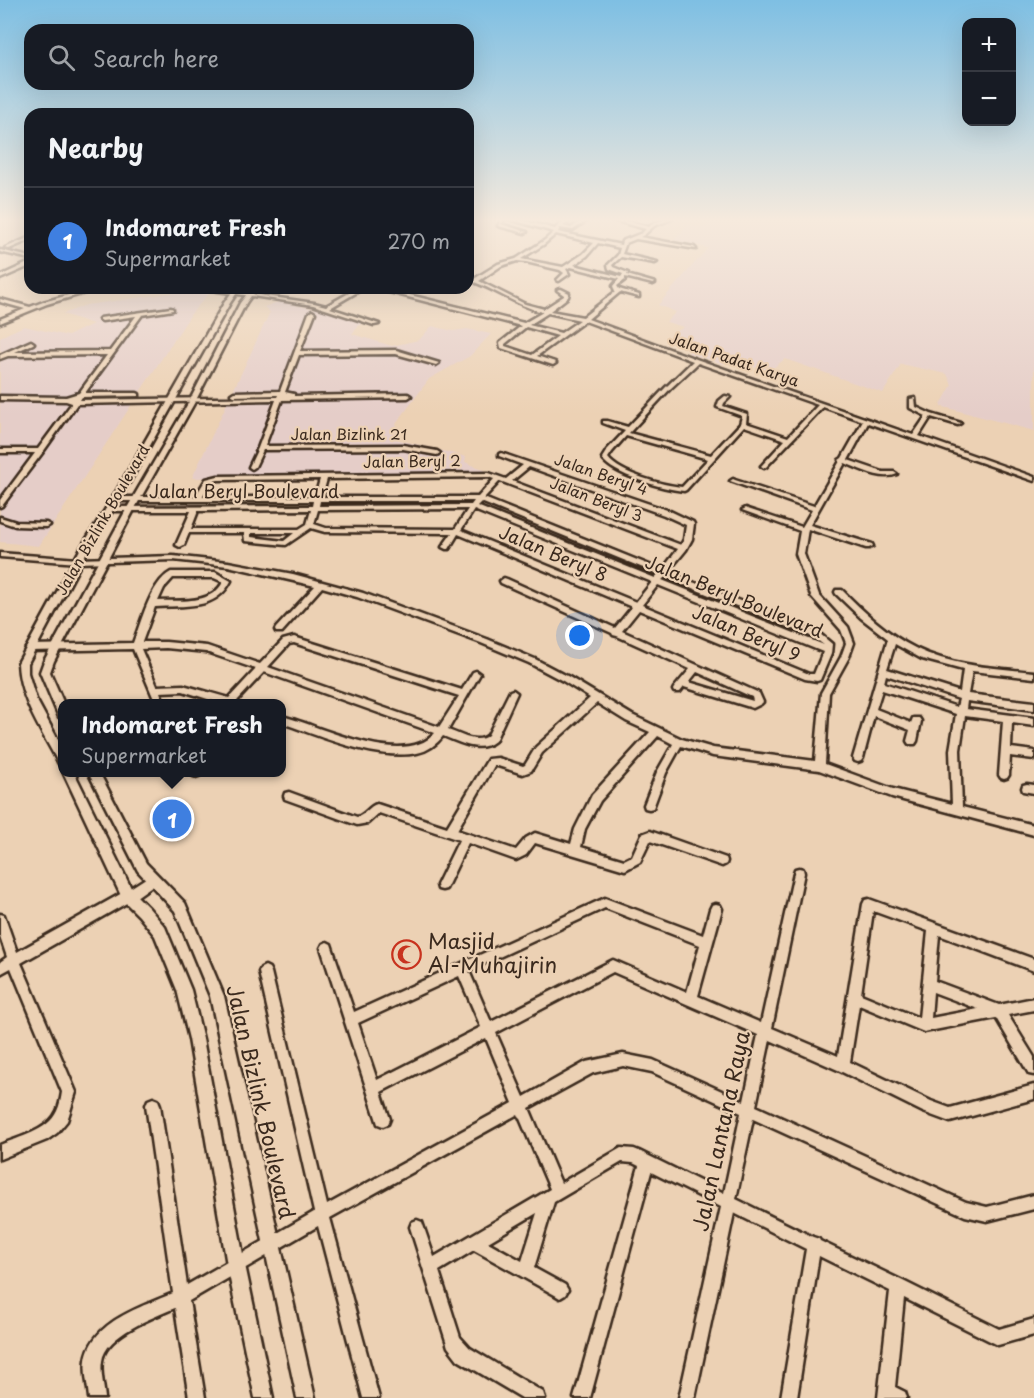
<!DOCTYPE html>
<meta charset="utf-8">
<style>
body{margin:0;font-family:"Playpen Sans",sans-serif;background:#20242c;color:#f1f3f6}
.controls{position:absolute;right:18px;top:18px;display:grid;overflow:hidden;border-radius:12px;box-shadow:0 6px 24px #0002}
.controls button{width:54px;height:54px;display:grid;place-items:center;padding:0;border:0;border-bottom:2px solid #363941;background:#171b24;color:#f1f3f6;font:30px sans-serif}
.you{position:absolute;left:580px;top:636px;width:21px;height:21px;margin:-15px;border:4px solid #fff;border-radius:50%;background:#1a73e8;box-shadow:0 0 0 9px #1a73e833}
.badge{display:grid;place-items:center;width:39px;height:39px;border-radius:50%;background:#0b8043;color:#fff;font-size:20px;font-weight:700}
.pin{position:absolute;translate:-50% -50%;border:3px solid #fff;box-shadow:0 2px 6px #0006}
.popup{position:absolute;left:58px;top:699px;width:228px;height:78px;box-sizing:border-box;display:grid;place-content:center;border-radius:12px;background:#171b24;filter:drop-shadow(0 2px 4px #0005);font-size:20px;white-space:nowrap;color:#9ea1a6}
.popup b{font-size:22px;color:#f1f3f6}
.popup::after{content:'';position:absolute;left:50%;top:100%;margin-left:-12px;border:12px solid transparent;border-top-color:#171b24}
.list{margin:0;padding:0;list-style:none}
h2{display:flex;justify-content:space-between;align-items:center;height:78px;margin:0;padding:0 24px;font-size:26px}
h2 small{font-size:20px;font-weight:400;color:#9ea1a6}
.list li{display:grid;grid-template-columns:39px 1fr auto;gap:18px;align-items:center;box-sizing:border-box;height:108px;padding:0 24px;border-top:2px solid #363941}
.list b{display:block;font-size:22px;white-space:nowrap}
.list p{margin:0;font-size:20px;white-space:nowrap;color:#9ea1a6}
.list em{font-size:20px;font-style:normal;color:#9ea1a6}
.icon{flex:none;width:33px;height:33px;fill:none;stroke:currentColor;stroke-width:2;stroke-linecap:round;stroke-linejoin:round}
.map{position:relative;flex:none;width:1034px;height:1398px;overflow:hidden}
.search{position:absolute;background:#171b24;box-shadow:0 6px 24px #0002;left:24px;top:24px;width:450px;height:66px;display:flex;align-items:center;gap:15px;box-sizing:border-box;padding:0 21px;border-radius:18px;color:#9ea1a6;font-size:22px}
.panel{position:absolute;background:#171b24;box-shadow:0 6px 24px #0002;left:24px;top:108px;width:450px;height:186px;border-radius:18px}
.map>svg:first-child{display:block}
.built{fill:#e5cdc8}
.lines{fill:none;stroke-linecap:round;stroke-linejoin:round}
.minor-casing{stroke:#3b2a1e;stroke-width:5}
.tertiary-casing{stroke:#3b2a1e;stroke-width:5}
.minor{fill:#ecd1b4;fill-rule:evenodd}
.tertiary{fill:#ecd1b4;fill-rule:evenodd}
.labels{text-anchor:middle;stroke-width:4.5;stroke-linejoin:round;paint-order:stroke}
.far-street-label{font-size:15px;fill:#3b2a1e;stroke:#ecd1b4}
.street-label{font-size:18px;fill:#3b2a1e;stroke:#ecd1b4}
.near-poi-label{font-size:21px;fill:#3b2a1e;stroke:#ecd1b4;text-anchor:start}
.near-street-label{font-size:21px;fill:#3b2a1e;stroke:#ecd1b4}
</style>
<div class="map">
<svg width="1034" height="1398" viewBox="0 0 1034 1398">
<rect width="100%" height="100%" fill="#ecd1b4"/>
<filter id="ink" filterUnits="userSpaceOnUse"><feTurbulence type="fractalNoise" baseFrequency=".0167" numOctaves="2"/><feDisplacementMap in="SourceGraphic" scale="12" xChannelSelector="R" yChannelSelector="G"/><feConvolveMatrix kernelMatrix="1 2 1 2 8 2 1 2 1" color-interpolation-filters="sRGB"/></filter>
<g filter="url(#ink)">
<path class="built" d="M712,219h302l20,7v205l-94,-25 12,-21 -5,-11 -46,-10 -18,29 -98,-34 -16,12 -41,-11 -5,4 -35,-11 7,-11 -24,-7 13,-8 -18,-5 10,-10 -18,-7 50,-57 -34,-8 14,-15 17,3z
M188,289l22,3 -19,22 -152,232 -39,-4v-189l2,-1 -2,-2v-13l24,-11 44,10 25,-12 -30,-10 23,-9 93,-13z
M278,302l72,13 17,7 -9,4 -6,8 40,12 27,-6 13,-14 21,5 14,-2 24,5 -21,22 -41,23 -33,45 4,16 66,17 -1,5 24,10 -297,6 78,-166 -6,-5z"/>
<g class="lines">
<defs>
<path id="minor" d="M501,219h4l-4,5 26,8 -2,1 -27,-7z
M509,219h9l37,10c4,-5 11,-10 18,-10l-10,7 8,2 13,-9h5l-16,11 -13,-2 -2,4 63,13 1,-4 20,-8 4,-4 -37,-10h9l31,8c6,-6 15,-8 23,-8l-18,7 -10,9 -4,2 54,10 2,2 -60,-10 -10,4 -4,11 35,8 -2,1 -34,-6 -9,8 1,2 15,6 -1,2 28,8 -2,1 -28,-7v3l-8,6 2,3 20,6v2l-19,-5 -32,27 111,41 214,75 13,-19 -16,-8v-9l5,-1 1,9 15,7 30,9 -3,2 -27,-8 -12,19 115,41v4l-166,-58 -20,37 35,12h11l3,2c-15,7 -37,-5 -52,-11l-35,62 62,19 1,2 -4,2h-3l-58,-19 -4,25 15,41 29,32 6,16 -5,14 -20,36 -4,71 68,25 59,15 -2,-54 6,-36 -74,-24 -6,19 35,14 2,-5h6l2,3 -4,20 -2,3h-6l-2,-3 3,-11 -36,-14 -11,42 -2,3 -3,1 -3,-1 -2,-3 35,-119 -27,-21 -25,-24 -1,-2 1,-2h6c22,22 45,44 73,58 37,18 79,20 119,24v6l-62,-7 -4,23 66,8v8l-67,-9 -1,8 68,9v8l-22,-3 -1,25 23,3v8l-24,-3 -1,19 -2,3 -3,1 -3,-1 -2,-3 4,-54 -38,-5 -5,34 2,57 72,18v10l-142,-38 -73,-27 -106,-14 -32,-10 -15,27 -13,35 -4,1 -4,-1 -1,-3 13,-33 16,-28 -15,-8 -58,65 -15,28 -4,18 43,13 8,-4 10,-22 8,-3 76,27 1,3 -1,3 -4,2 -72,-25 -10,21 -15,8 -90,-27 -9,12 -10,5 -48,-17 -22,46 -4,1 -4,-1 -1,-4 22,-45 -80,-27 -11,10 -11,2 -72,-26 -1,-3 1,-3 4,-1 68,25c8,-2 12,-11 20,-13l70,23 41,-68 10,-1 25,8 2,-1 11,-18 54,-49 -27,-17 -34,-18 -48,-20 -124,-46 -35,-10 -40,45h-6l-1,-2 1,-2 39,-42 -87,-20 -55,-6 -95,3 -78,-6v-4l78,6 95,-3 55,6 65,12 70,19 124,46 48,20 34,18 63,38 50,24 31,9 102,13 6,-68 20,-36 5,-14 -5,-13 -30,-34 -15,-42 4,-23 -58,-21 4,-2 2,1 54,18 10,-17 -82,-29 3,-2 2,1 79,26 26,-45 -1,-1 3,-2 21,-37 -40,-14 -57,60 -2,1 -3,-2 1,-1 23,-25 -41,-14 -58,64 -2,1c-19,-2 -73,-16 -82,-33l5,-8 18,-19 -22,-8v-2h4l21,6 38,-40 27,-26 -108,-40 -48,35 18,6 1,1 -3,2 -52,-17 -1,-5 21,-17 -148,-38h8l143,35 19,-11c-29,-7 -48,-24 -75,-32v-2l6,1 24,-15 18,-5 29,-19 9,-8zM556,234l38,9 -11,11 -20,13 -42,-8 22,-14zM598,243l22,5 -2,7 -10,10 1,4 14,5 -2,3 -47,-12 13,-9zM517,261l9,1 34,8 4,3 -7,7 2,1 10,-7 -3,-5 5,-2 48,12 -6,7 2,6 -32,25 -33,-6 18,-14 1,-4 -8,-4 -4,1 7,5v1l-20,13 -19,-5 -46,-23 22,-15zM548,313l32,7 -19,13 -32,-8zM526,327l32,9 -26,19 -27,-9v-2zM698,363l120,42 -30,32 -42,-14 1,-9 -24,-8 1,-3 6,-6 -5,-1 -6,5 -2,6 25,9 -2,8 -29,31 -82,-22 41,-44zM626,436l82,23 -26,28c-19,-2 -62,-13 -74,-29l4,-6zM895,644l27,15 41,11 -3,22 -73,-23zM886,675l73,24 -2,8 -73,-24zM597,703l29,18 24,11 -58,63 -17,34 -4,15 -36,-11 -9,5 -10,12 -59,-20 37,-64h4l25,8 8,-3 11,-18z
M30,237v3l-21,9 -4,-1z
M0,250l30,7v2l-30,-7z
M28,263h2v3l-30,13v-3z
M95,288h7l-55,16 -47,19v-4l25,-10 -25,-7v-3l30,8 13,-5z
M197,288h12l105,15 12,3 32,-18h6l-34,20 49,16 -5,1 -61,-20z
M171,308l2,1v1l-31,5 -57,78h52l2,1v2l-57,1 -2,3 197,-3 1,-2 -44,1 -3,-2 3,-2 46,-1 29,-78 3,-2 3,2 -15,38 96,-1 43,13 -3,2 -40,-11 -97,1 -14,37 9,2v2l114,-2 3,2 -3,2 -126,2 -17,46 138,-1 34,6 3,2 -3,2 -34,-6 -140,1 -8,17 -3,2 -3,-2 9,-19 18,-48 -199,4 -34,48 -41,54 -2,1v-7l35,-47h-35v-4h38l34,-46 -6,-2 -66,-1v-4l66,1 13,-4 28,-38 -99,1 -8,3v-4l31,-14 3,2 -1,1 -18,8 95,-1 26,-35 -34,5 -3,-2 1,-1z
M501,453l169,58 23,11 1,2 -2,15 -6,11 -18,22 151,61 13,11 -1,10 -11,26 -3,1 -12,-2 -166,-69 -17,21 137,62 4,9 -2,2 -8,4 -69,-21 -4,5h-6l-1,-2 1,-2 16,-19 -73,-33 -4,-1 -1,-2 -111,-50 -1,-2 4,-3 3,1 108,49 17,-21 -174,-73 -9,15h-3l-4,-2 10,-14 -127,-1 -14,-4 -25,17 -41,-4 -1,-8h-55l-5,12 -4,2 -4,-2 15,-34h-81l-4,-2 4,-2 202,-1 1,-5h-197l-3,-2 3,-2h79l11,-18 12,-3 271,-3 17,6 17,-14 -24,-9v-2zM529,467l135,48 22,10 -2,14 -3,6 -169,-64zM488,477l6,2 -16,18h-156l5,-18zM320,479l-5,18h-113l9,-15 7,-2zM500,481l178,68 -16,21 -178,-72zM320,501h154l-3,4 -152,1zM481,502l177,72 -3,4 -178,-72zM468,509l-13,20 -129,-1 -12,-4 4,-14zM311,510l-4,14 -8,5h-108l7,-18zM474,510l178,72 -16,20 -175,-72zM251,533h43l-10,8 -33,-4zM665,577l148,60 11,8 -162,-65zM658,585l165,67 -9,22h-5l-167,-69zM697,672l55,25 1,4 -64,-19z
M0,517l16,5 30,1 4,2 -4,2 -31,-1 -15,-5z
M171,572h44l16,9c-15,30 -47,24 -76,26l-13,35h24l41,4 53,18 23,-24 11,-3 168,53 11,-18 3,-1 4,3 -32,56c12,4 29,15 40,5l22,-44 3,-1 4,3 -22,48c-16,13 -35,1 -52,-5 -6,8 -15,15 -26,17 -40,8 -98,-17 -135,-30v-7c37,9 122,53 153,17l-171,-61 -27,29 3,3h-17l-40,-13 -23,1 5,12h-9l-23,-55 -103,2 -4,-3 4,-3 103,-2c8,-20 18,-61 38,-71zM173,578h41l9,4c-12,23 -43,18 -65,19l6,-13zM294,643l165,53 -20,31 -171,-60 21,-23zM166,648l40,4 50,17 -27,29 -46,-13 -26,1 -16,-37z
M191,772h10v1l-2,3 -3,1 -3,-1z
M1027,784l7,1v8l-11,-2 -1,-3 1,-3z
M799,868l4,1 1,4 -32,155 66,28 25,-152 2,-4 4,-1 165,60v12l-95,-36 -4,46 64,24 35,-7v12l-26,5 26,42v18l-5,-1 -33,-56 -72,14 -65,-27 -9,57 81,39 19,7 84,-23v14l-84,23 -27,-10 -85,-42 -68,-30 -14,66 210,96 21,5 47,-12v14l-47,12 -22,-5 -212,-97 -17,80 77,38 6,2 1,2 83,40 96,48 35,-10v16l-36,10 -94,-47 -9,89 10,5 2,6h-29l12,-107 -71,-35 -22,142h-16l25,-149 -72,-36 -39,185h-16l42,-191 -70,-35 -61,226h-16l65,-232 -6,-3 -11,-1 -68,40 -20,66 31,17 3,5 -3,5 -5,3 -5,-3 -81,-45 -35,21 21,66 10,11 73,44 2,6h-23l-64,-38 -10,-13 -38,-120 2,-5 5,-2 5,2 12,35 116,-68 -32,-75 -188,104 49,180h-16l-45,-172 -129,75 16,97h-16l-14,-90c-21,9 -70,27 -73,53 -2,12 2,25 3,37h-16c-1,-12 -5,-26 -3,-38 6,-39 56,-53 87,-67l-27,-188 2,-5 5,-2 5,2 2,5 27,180 127,-73 -55,-240 2,-4 4,-2 4,2 2,4 56,233 186,-102 -27,-65 -105,54 9,27 -2,5 -5,2 -5,-2 -57,-176 2,-4 4,-2 4,2 23,68 251,-114 98,37 7,-26 2,-4 4,-1 4,1 2,4 -24,87 63,27 33,-150 1,-4zM605,908l95,37 -13,47 -74,-32 -122,62 -22,-51zM873,911l55,20 -9,87 -58,-24zM613,972l145,63 -14,66 -91,-41 -30,-6 -37,8 -62,35 -28,-64zM459,976l22,51 -104,53 -19,-57zM933,992l45,17 -47,9zM623,1066l29,6 89,41 -17,80 -85,-42 -5,-2 -13,-1 -60,35 -32,-75 64,-35zM537,1213l-15,48 -34,-19z
M152,874l4,1 1,4 -1,4 -24,17 -111,63 55,129 -9,29 -10,12 -10,7 -47,19v-14c19,-8 48,-14 57,-34 3,-6 4,-13 5,-19l-51,-124 -11,6v-12l7,-5 -7,-21v-22l4,1 13,37 107,-60z"/>
<path id="tertiary" d="M237,288h7l-8,6 -6,9 -110,196 -30,47 -62,117v10l8,26 27,50v16l-4,-1c-16,-31 -40,-65 -41,-101l64,-117 30,-47 112,-196 8,-11z
M255,288h7l-11,8 -5,7 -50,97 -61,108 -81,153 -4,11 14,32 -1,14 -4,-1 -19,-45 4,-11 83,-153 63,-108 50,-97 7,-9z
M63,772h11l59,120 16,16 16,19 26,63 12,49 42,226 28,133h-18l-28,-133 -38,-226 -12,-49 -22,-54 -16,-20 -16,-16z
M88,772h11l47,91 39,40 39,93 91,402h-18l-87,-402 -35,-85 -37,-40z"/>
</defs>
<use href="#minor" class="minor-casing"/>
<use href="#tertiary" class="tertiary-casing"/>
<use href="#minor" class="minor"/>
<use href="#tertiary" class="tertiary"/>
</g>
</g>
<linearGradient id="sky" x2="0" y2="1"><stop stop-color="#7ebfe3"/><stop offset="0.53" stop-color="#f6eadd"/><stop offset="1" stop-color="#f6eadd" stop-opacity="0"/></linearGradient>
<rect width="1034" height="415" fill="url(#sky)"/>
<defs>
<symbol id="mosque-ring" viewBox="-11 -11 22 22"><circle r="9.5" fill="#ecd1b4" stroke="#c8321e" stroke-width="1.5"/><path d="M3.5-4.9A6 6 0 1 0 3.5 4.9A5 5 0 1 1 3.5-4.9Z" fill="#c8321e"/></symbol>
</defs>
<g fill-rule="evenodd">
<use href="#mosque-ring" x="390" y="938" width="33" height="33"/>
</g>
<g class="labels">
<g class="far-street-label">
<text transform="translate(734 360) rotate(19)" y="5">Jalan Padat Karya</text>
<text x="349" y="440">Jalan Bizlink 21</text>
<text transform="translate(412 462) rotate(-1)" y="5">Jalan Beryl 2</text>
<text transform="translate(601 475) rotate(19)" y="5">Jalan Beryl 4</text>
<text transform="translate(596 500) rotate(21)" y="5">Jalan Beryl 3</text>
<text transform="translate(103 520) rotate(-60)" y="5">Jalan Bizlink Boulevard</text>
</g>
<g class="street-label">
<text x="244" y="498">Jalan Beryl Boulevard</text>
<text transform="translate(553 554) rotate(23)" y="6">Jalan Beryl 8</text>
<text transform="translate(734 597) rotate(22)" y="6">Jalan Beryl Boulevard</text>
<text transform="translate(746 634) rotate(23)" y="6">Jalan Beryl 9</text>
</g>
<g class="near-poi-label">
<text x="428" y="949">Masjid<tspan x="428" dy="24">Al-Muhajirin</tspan></text>
</g>
<g class="near-street-label">
<text transform="translate(260 1102) rotate(77)" y="7">Jalan Bizlink Boulevard</text>
<text transform="translate(722 1131) rotate(-78)" y="7">Jalan Lantana Raya</text>
</g>
</g>
</svg>
<div class="controls">
<button>+</button>
<button>−</button>
</div>
<div class="you"></div>
<div class="pin badge" style="left:172px;top:819px;background:#3f7fe0">1</div>
<div class="popup"><b>Indomaret Fresh</b>Supermarket</div>
<div class="search"><svg class="icon" aria-label="search" viewBox="0 0 24 24"><circle cx="10" cy="10" r="6"/><path d="M15 15l6 6"/></svg>Search here</div>
<section class="panel">
<h2>Nearby<small></small></h2>
<ul class="list">
<li><span class="badge" style="background:#3f7fe0">1</span><div><b>Indomaret Fresh</b><p>Supermarket</p></div><em>270 m</em></li>
</ul>
</section>
</div>
